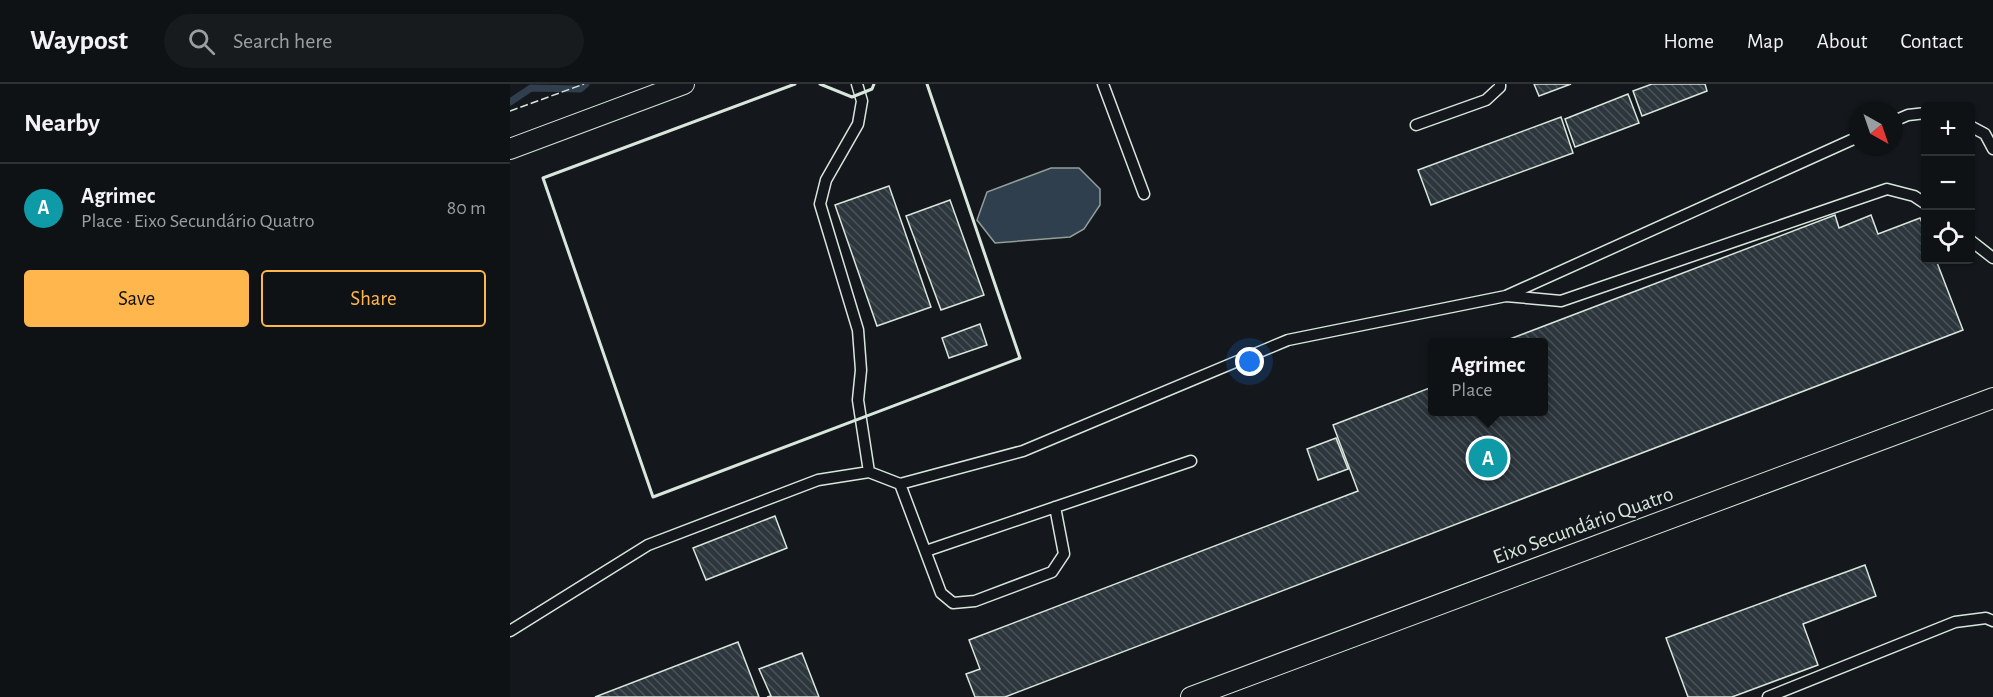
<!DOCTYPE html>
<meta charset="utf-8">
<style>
body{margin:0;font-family:"Alegreya Sans",sans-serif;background:#181b1e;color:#f1f3f6}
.controls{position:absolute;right:18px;top:18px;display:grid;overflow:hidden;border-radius:6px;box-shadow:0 2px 4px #0004}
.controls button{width:54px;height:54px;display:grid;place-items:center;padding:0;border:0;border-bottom:2px solid #2f3234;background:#0f1215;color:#f1f3f6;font:30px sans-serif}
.compass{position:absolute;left:1339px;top:18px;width:54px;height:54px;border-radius:50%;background:#0f1215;box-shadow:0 2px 4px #0004;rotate:140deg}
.you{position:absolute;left:740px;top:278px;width:21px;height:21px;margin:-15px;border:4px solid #fff;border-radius:50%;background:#1a73e8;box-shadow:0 0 0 9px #1a73e833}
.badge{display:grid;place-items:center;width:39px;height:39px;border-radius:50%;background:#ffb74d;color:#fff;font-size:20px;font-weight:700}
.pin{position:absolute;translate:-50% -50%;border:3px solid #fff;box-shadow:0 2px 6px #0006}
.popup{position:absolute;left:918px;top:254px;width:120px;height:78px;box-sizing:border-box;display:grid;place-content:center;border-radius:6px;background:#0f1215;filter:drop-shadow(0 2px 4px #0005);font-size:20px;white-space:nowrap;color:#9b9ea0}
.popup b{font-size:22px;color:#f1f3f6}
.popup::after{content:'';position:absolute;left:50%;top:100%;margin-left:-12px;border:12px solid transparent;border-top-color:#0f1215}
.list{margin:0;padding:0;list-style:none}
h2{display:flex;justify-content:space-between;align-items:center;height:78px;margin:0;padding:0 24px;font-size:26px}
h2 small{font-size:20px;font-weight:400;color:#9b9ea0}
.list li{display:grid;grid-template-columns:39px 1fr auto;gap:18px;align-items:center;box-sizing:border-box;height:90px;padding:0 24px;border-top:2px solid #2f3234}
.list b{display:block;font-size:22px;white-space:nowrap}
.list p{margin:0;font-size:20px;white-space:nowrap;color:#9b9ea0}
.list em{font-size:20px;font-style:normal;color:#9b9ea0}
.actions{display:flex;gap:12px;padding:18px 24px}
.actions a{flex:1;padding:14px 0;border:2px solid #ffb74d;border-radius:6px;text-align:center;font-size:21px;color:#ffb74d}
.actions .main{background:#ffb74d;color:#111}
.icon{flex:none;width:33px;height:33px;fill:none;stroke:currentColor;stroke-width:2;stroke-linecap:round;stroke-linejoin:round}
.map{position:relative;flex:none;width:1483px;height:613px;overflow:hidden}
header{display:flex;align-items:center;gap:36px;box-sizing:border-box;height:84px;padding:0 30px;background:#0f1215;border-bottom:2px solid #2f3234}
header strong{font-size:28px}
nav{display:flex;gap:33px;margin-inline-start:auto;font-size:21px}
.search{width:420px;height:54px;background:#181b1e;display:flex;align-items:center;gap:15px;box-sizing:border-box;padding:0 21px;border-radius:33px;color:#9b9ea0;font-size:22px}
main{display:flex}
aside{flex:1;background:#0f1215}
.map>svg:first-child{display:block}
.water{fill:#2f3f4d;stroke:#939e99;stroke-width:1.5}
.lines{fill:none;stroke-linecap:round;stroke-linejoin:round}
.stream{stroke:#2f3f4d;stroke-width:7}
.building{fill:url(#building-back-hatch);stroke:#d8e6dc;stroke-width:1.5}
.service-casing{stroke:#d8e6dc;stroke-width:13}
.minor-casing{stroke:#d8e6dc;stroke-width:22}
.service{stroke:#14181c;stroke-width:10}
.minor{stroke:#14181c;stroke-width:20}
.fence{stroke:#d8e6dc;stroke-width:1.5;stroke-dasharray:8 3;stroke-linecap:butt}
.wall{stroke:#d8e6dc;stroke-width:3}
.labels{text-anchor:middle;stroke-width:4.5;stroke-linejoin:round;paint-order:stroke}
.street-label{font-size:21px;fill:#d8e6dc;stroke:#14181c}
</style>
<header>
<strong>Waypost</strong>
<div class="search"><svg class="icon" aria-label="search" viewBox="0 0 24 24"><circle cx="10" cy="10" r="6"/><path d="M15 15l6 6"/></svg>Search here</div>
<nav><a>Home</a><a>Map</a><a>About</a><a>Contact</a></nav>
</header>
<main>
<aside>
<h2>Nearby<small></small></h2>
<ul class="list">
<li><span class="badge" style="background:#0f9aa8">A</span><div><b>Agrimec</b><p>Place · Eixo Secundário Quatro</p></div><em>80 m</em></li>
</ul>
<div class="actions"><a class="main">Save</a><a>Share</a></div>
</aside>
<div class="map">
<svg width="1483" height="613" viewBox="0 0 1483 613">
<defs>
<pattern id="building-back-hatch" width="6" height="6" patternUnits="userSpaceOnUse" patternTransform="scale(1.5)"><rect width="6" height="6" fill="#2c363c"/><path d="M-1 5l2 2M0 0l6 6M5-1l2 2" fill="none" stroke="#4a5358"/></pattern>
</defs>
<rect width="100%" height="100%" fill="#14181c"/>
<path class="water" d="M541,84h28l21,21v16l-16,24 -14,8 -75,6 -18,-23 10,-28z"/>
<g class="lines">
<path class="stream" d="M0,18l21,-14 49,1 6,-5"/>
</g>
<path class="building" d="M1024,0h37l-32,12z
M1142,0h53l2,7 -65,25 -9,-25z
M1118,10l11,29 -64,24 -10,-28z
M1051,33l12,36 -142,52 -13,-35z
M379,102l42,121 -54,19 -42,-121z
M440,116l34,95 -43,15 -35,-94z
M1325,131l4,13 32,-13 7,19 42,-16 6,14v28h10l27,70 -958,367h-30l-9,-23 14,-5 -11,-29 389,-149 -25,-66 99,-38v25h112v-70h-42z
M470,240l7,21 -38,13 -7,-20z
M826,354l12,31 -30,11 -11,-31z
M265,432l12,32 -81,32 -13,-32z
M1355,481l11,31 -73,28 15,41 -86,32h-44l-22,-59z
M228,558l21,55h-164z
M292,569l17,44h-52l4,-1 -12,-27z"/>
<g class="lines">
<defs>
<path id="service" d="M347,0l5,17 -4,23 -32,56 -6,24 38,126 3,40 -3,30 11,72 31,12 123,-33 265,-111 218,-44 352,-159
M593,0l41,110
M1384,37l14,-6 18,-2
M906,41l70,-25 14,-13v-3
M1460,42l15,8 8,15
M1460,156l23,18
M996,212l55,5 326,-112 27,7 12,8
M390,400l41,109 12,10 22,-2 77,-29 12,-18 -9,-47
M416,467l265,-90
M0,547l138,-86 170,-65 51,-8
M1258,613l187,-75 31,-4 7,3"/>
<path id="minor" d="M0,65l174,-65
M681,613l802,-299"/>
</defs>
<use href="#service" class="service-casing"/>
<use href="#minor" class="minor-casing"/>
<use href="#service" class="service"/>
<use href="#minor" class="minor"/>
<path class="fence" d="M0,27l74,-27"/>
<path class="wall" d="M285,0l-252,94 110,319 367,-139 -93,-274
M310,0l32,13 20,-8 2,-5"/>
</g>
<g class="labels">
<g class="street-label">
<text transform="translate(1073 441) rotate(-20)" y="7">Eixo Secundário Quatro</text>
</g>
</g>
</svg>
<div class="controls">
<button>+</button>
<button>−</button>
<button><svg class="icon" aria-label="locate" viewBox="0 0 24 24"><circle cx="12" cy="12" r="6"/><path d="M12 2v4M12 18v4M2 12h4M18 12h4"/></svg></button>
</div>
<svg class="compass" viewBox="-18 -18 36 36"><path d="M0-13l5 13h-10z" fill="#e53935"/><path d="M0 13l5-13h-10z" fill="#9b9ea0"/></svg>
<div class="you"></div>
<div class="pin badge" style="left:978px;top:374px;background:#0f9aa8">A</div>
<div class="popup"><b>Agrimec</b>Place</div>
</div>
</main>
